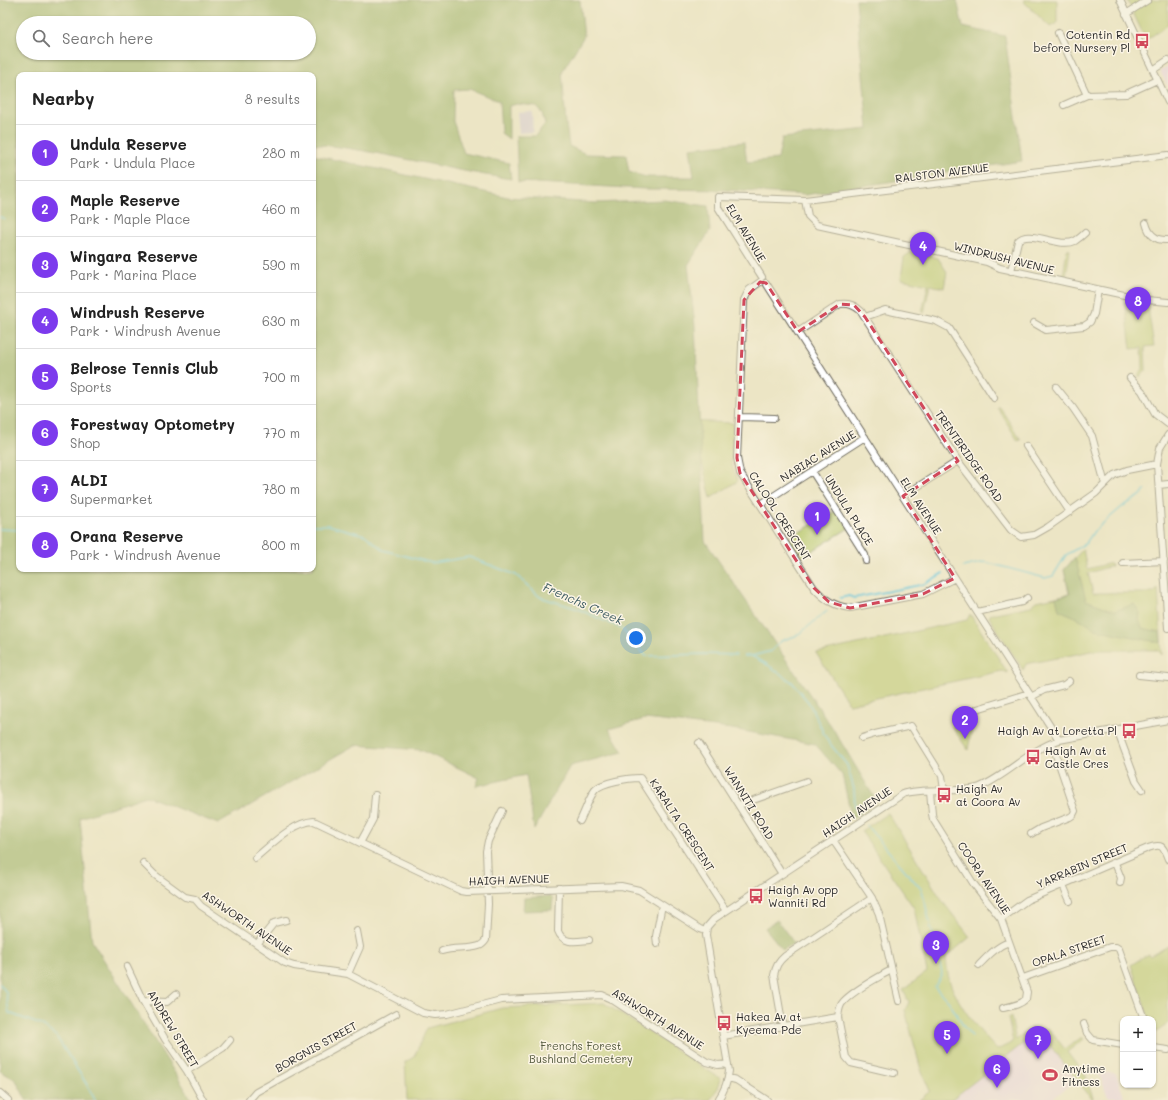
<!DOCTYPE html>
<meta charset="utf-8">
<style>
body{margin:0;font-family:Mali,sans-serif;background:#f6f6f6;color:#222}
.controls{position:absolute;right:12px;bottom:12px;display:grid;overflow:hidden;border-radius:8px;box-shadow:0 1px 3px #0004}
.controls button{width:36px;height:36px;display:grid;place-items:center;padding:0;border:0;border-bottom:1px solid #e0e0e0;background:#fff;color:#222;font:20px sans-serif}
.you{position:absolute;left:636px;top:638px;width:14px;height:14px;margin:-10px;border:3px solid #fff;border-radius:50%;background:#1a73e8;box-shadow:0 0 0 6px #1a73e833}
.badge{display:grid;place-items:center;width:26px;height:26px;border-radius:50%;background:#7c3aed;color:#fff;font-size:13px;font-weight:700}
.pin{position:absolute;translate:-50% -33px;filter:drop-shadow(0 1px 2px #0008)}
.pin::after{content:'';position:absolute;top:21px;width:14px;height:12px;background:inherit;clip-path:polygon(0 0,100% 0,50% 100%)}
.list{margin:0;padding:0;list-style:none}
h2{display:flex;justify-content:space-between;align-items:center;height:52px;margin:0;padding:0 16px;font-size:17px}
h2 small{font-size:13px;font-weight:400;color:#767676}
.list li{display:grid;grid-template-columns:26px 1fr auto;gap:12px;align-items:center;box-sizing:border-box;height:56px;padding:0 16px;border-top:1px solid #e0e0e0}
.list b{display:block;font-size:15px;white-space:nowrap}
.list p{margin:0;font-size:13px;white-space:nowrap;color:#767676}
.list em{font-size:13px;font-style:normal;color:#767676}
.icon{flex:none;width:22px;height:22px;fill:none;stroke:currentColor;stroke-width:2;stroke-linecap:round;stroke-linejoin:round}
.map{position:relative;flex:none;width:1168px;height:1100px;overflow:hidden}
.search{position:absolute;background:#fff;box-shadow:0 1px 3px #0004;left:16px;top:16px;width:300px;height:44px;display:flex;align-items:center;gap:10px;box-sizing:border-box;padding:0 14px;border-radius:22px;color:#767676;font-size:15px}
.panel{position:absolute;background:#fff;box-shadow:0 1px 3px #0004;left:16px;top:72px;width:300px;height:500px;border-radius:8px}
.map>svg:first-child{display:block}
.built{fill:#ead1ec}
.industrial{fill:#cabfd6}
.green{fill:#b5c669;stroke:#70784a}
.forest{fill:#90ab5d;stroke:#5e6b44;fill-rule:evenodd}
.lines{fill:none;stroke-linecap:round;stroke-linejoin:round}
.stream{stroke:#5ec5db;stroke-width:1.5}
.minor-casing{stroke:#6f6c61;stroke-width:8}
.minor{stroke:#fff;stroke-width:6}
.marked{fill:none;stroke:#d1495b;stroke-width:3;stroke-dasharray:8 5;stroke-linejoin:round}
.labels{text-anchor:middle;stroke-width:3;stroke-linejoin:round;paint-order:stroke}
.poi-label{font-size:11px;fill:#2b2b2b;stroke:#fcf5e5;text-anchor:start}
.street-label{font-size:11px;fill:#2b2b2b;stroke:#fcf5e5}
.park-label{font-size:11px;fill:#545a3e;stroke:#fcf5e5}
.water-label{font-size:12px;font-style:italic;fill:#3a5960;stroke:#fcf5e5}
</style>
<div class="map">
<svg width="1168" height="1100" viewBox="0 0 1168 1100">
<rect width="100%" height="100%" fill="#fcf5e5"/>
<filter id="ink" filterUnits="userSpaceOnUse"><feTurbulence type="fractalNoise" baseFrequency=".025" numOctaves="2"/><feDisplacementMap in="SourceGraphic" scale="8" xChannelSelector="R" yChannelSelector="G"/><feConvolveMatrix kernelMatrix="1 2 1 2 8 2 1 2 1" color-interpolation-filters="sRGB"/></filter>
<filter id="wash" filterUnits="userSpaceOnUse"><feTurbulence type="fractalNoise" baseFrequency=".012" numOctaves="4" result="noise"/><feDisplacementMap in="SourceGraphic" scale="16" xChannelSelector="R" yChannelSelector="G"/><feGaussianBlur stdDeviation="0.9" result="paint"/><feColorMatrix in="noise" values="0 0 0 0 0 0 0 0 0 0 0 0 0 0 0 0 0 1.4 0 .05"/><feComposite in="paint" operator="in"/></filter>
<g filter="url(#wash)">
<rect width="100%" height="100%" fill="#ece5c5"/>
<path class="built" d="M1168,66v21l-8,-16z
M1034,1035l9,2 34,42 -26,21h-100z
M1098,1072l18,1 8,24h-16z"/>
<path class="industrial" d="M532,111l1,21 -14,1 -2,-21z"/>
<path class="green" d="M1024,0h33v23l-7,4 -26,-25z
M1127,0h41v25l-22,15z
M1067,249l3,1 -4,27 -3,-1z
M911,252l27,6 9,14 -3,16 -14,-3 -6,28 -2,-1 6,-27 -27,-6 3,-22z
M1125,302l23,5 6,39 -9,1 1,24 -6,6 -2,-2 5,-6 -1,-21 -11,1z
M999,406l22,34 -3,1 -21,-34z
M687,421l46,2 -2,40 7,18 -27,17 -11,-44z
M837,510l12,18 -53,33 -12,-20z
M1083,549l4,20 24,-6 1,3 -24,7 5,20h61l4,-5 4,67 -4,-5h-61l-71,14 -3,6 -34,-53 2,-3 40,-8 6,-5 32,-7 -5,-24z
M970,614l38,59 -6,-2 -153,33 -33,-51 151,-33z
M969,715l5,3 -6,32 -16,-23z
M888,813l55,89 27,35 -24,20c1,11 2,23 7,33 11,22 27,42 44,60l16,-8 -5,-24 3,-1 5,23 15,-12 18,1 16,20 17,-12 2,2 -17,13 15,20h2l9,26 -1,1 -49,-62 -9,-2 -83,65h-32l11,-9 -9,-21 -16,-60 4,-8 -6,-12 24,-18 -13,-64 -53,-77z
M1168,946v78l-13,9 -2,-4v-10h-4l-18,-54 17,-11 2,2z
M604,1003l117,76 -3,9 -8,12h-303l-2,-38 9,-5 13,-29 75,-20z"/>
<path class="forest" d="M0,0h580l4,36 -22,36 4,52 3,22 17,8 40,1 3,17 17,5h48l-4,-29 54,-6 3,20 31,-3 4,-21 86,-9 -12,-129h101l6,27 42,9 17,125 -217,34 -79,-5 -81,-1 -127,-7 -2,-46h19l10,-12 -3,-11 -6,-7 -19,-2 -8,2v33l-8,-6 -2,-32 -30,-12 -15,1 -1,31 11,32 45,10 2,16c-66,-9 -131,-29 -198,-35v-69h-294v494h294v-414l195,42 88,6 68,-3 44,6 2,25 -22,34 7,61 10,215 127,186 45,75 -25,17 -10,-44 -27,-31 -83,-15 -87,-10 -36,10 14,23 -53,14 -36,64 -8,-55 -50,11 3,-8 -58,-28 -66,-5 -137,79 -72,-28 -66,22 12,123 100,159h-166l-10,-20 -16,-9zM23,23h286v30h-286z
M1075,557l11,43 29,11 19,-7 6,9 -1,7 3,8 18,4 1,11 -66,-14 -17,-11 -19,-8 -3,-13 14,-3 -6,-24z
M550,896l3,3 -1,11 -29,1 1,-13z
M777,920l17,23 -11,7 -18,-22z"/>
<g class="lines">
<path class="stream" d="M0,217l5,2
M313,525h15l37,10 18,15 49,13 37,-6 47,18 24,22 38,12 43,19 25,28 57,-2 33,1
M0,529l19,1
M963,567l22,-5 60,16 8,-2 13,-21 20,-12 8,-12 28,-24 18,-11 6,-6
M840,598l9,-2 5,2 71,-14 18,-11
M744,656h8l16,9 24,17 17,21 18,37 20,25 7,24 1,18 4,6
M752,656l19,-5 10,-10 17,-6 29,-24
M866,825l56,65 20,83 -7,14 14,15 15,25 8,9
M0,984l6,8 3,21 32,12 15,11 33,52 6,12"/>
</g>
</g>
<g filter="url(#ink)">
<g class="lines">
<defs>
<path id="minor" d="M1120,0l48,102
M1126,14l22,-14
M1058,33l29,62 39,-1 31,-14
M1153,70l15,-10
M1064,105l23,-10
M805,200l3,16 9,9 170,37 13,6 147,32 21,2
M1146,223c3,12 10,18 22,17
M1011,271l7,-30c11,-13 41,8 57,0 3,-2 7,-5 10,-8
M762,277l-44,-70v-10l87,3 363,-45
M760,282l-11,8 -5,10 -7,158 3,15 74,115c11,12 20,18 36,20l73,-14 32,-16
M766,283l293,457
M865,317l20,-7 51,11 13,7 45,70
M1034,323l12,7 38,-4 6,-4 4,-8 4,-24
M798,332l42,-28c9,-1 14,1 21,7l97,150 53,69 10,7 13,-2 14,-8 48,-34 18,-18 13,-5 30,-6
M1130,378l12,13 13,23 13,10
M1056,387l17,21 19,28 13,48
M739,417l35,1
M1168,435l-8,13 -3,16 11,164
M1026,446l44,66
M812,471l53,84 1,6
M1159,485l9,-1
M903,496l55,-35
M761,504l104,-67
M1123,563l41,-2
M977,612l45,-10 5,-4
M1139,675l29,3
M1031,697l13,-7 20,-5 5,-4
M977,709l52,-16
M1117,730l19,51 6,9
M862,738l13,-4 36,-8 31,50 2,14
M699,743l83,131
M930,791l2,23 1,5 40,64 28,36 26,73 -1,7c-6,6 -14,7 -23,9
M739,805l68,-24
M580,821c5,-10 9,-23 15,-31 7,-8 34,-12 45,-12l86,133
M1031,834l10,-6 29,-11 3,-2 2,-4 -23,-68
M833,840l39,58 7,16 20,87
M360,843l13,-24 2,-24
M255,858c16,-13 38,-36 59,-37l147,70 6,1 154,-6 18,4 61,39 6,2
M143,863l12,12 30,22 10,2 6,7 84,57 9,3 54,8 75,39 12,2 12,-1 54,-14 101,-5 9,4 96,63 11,3 10,-1
M1115,863l6,15 -1,5
M1063,885l7,16
M559,888l-1,43c5,14 19,10 31,9
M1001,919l26,-19 121,-52c14,-5 15,-2 20,11
M257,944l17,-21 12,-3
M657,944l-1,-8 6,-31
M442,951c12,-4 25,-1 37,-5 3,-1 5,-3 7,-6l2,-36 -2,-53 2,-10 14,-30
M979,965c9,-9 18,-19 30,-23
M127,967l16,34 22,38 22,32 16,29
M348,974l12,-27 -3,-16
M1023,978l87,-31h6l3,2 25,70
M143,1001l24,1 9,-8
M838,1017l8,40 5,6 43,10
M1084,1024l3,9 6,7 30,5
M783,1027l-9,-52c2,-9 4,-13 11,-19l87,-58
M723,1036l115,-19c1,-6 1,-11 5,-15 12,-13 33,-23 48,-32
M1153,1048l15,2
M187,1071l36,-23 7,-8
M728,1078l8,2 31,20
M0,1093l8,7
M249,1100l7,-8 140,-78
M718,1100c6,-9 10,-18 11,-29l-23,-136 1,-8 7,-8 189,-125c15,-5 37,-3 53,-4 8,0 16,0 24,-3 28,-12 49,-37 79,-47l109,-20"/>
</defs>
<use href="#minor" class="minor-casing"/>
<use href="#minor" class="minor"/>
</g>
</g>
<path d="M0 0H1168V1100H0ZM760,282l6,1 32,49 42,-28 14,1 11,12 93,144 -55,35 52,82 -32,16 -73,14 -21,-6 -15,-14 -74,-115 -3,-15 7,-158z" fill="#ece5c5" fill-opacity=".55" fill-rule="evenodd"/>
<path class="marked" d="M760,282l6,1 32,49 42,-28 14,1 11,12 93,144 -55,35 52,82 -32,16 -73,14 -21,-6 -15,-14 -74,-115 -3,-15 7,-158z"/>
<defs>
<symbol id="bus-bare" viewBox="-9 -9 18 18"><path d="M-5-6H5V4H4V6H2V4H-2V6H-4V4H-5ZM-3.5-4V0h7V-4ZM-3.5 1.2v1.5H-2V1.2ZM2 1.2v1.5H3.5V1.2Z" fill="#d1495b" stroke="#fcf5e5" stroke-width="2.5" paint-order="stroke"/></symbol>
<symbol id="stadium-bare" viewBox="-9 -9 18 18"><path d="M0-5a6.5 5 0 1 0 0 10a6.5 5 0 1 0 0-10ZM-3.5-1.8h7v3.6h-7Z" fill="#d1495b" stroke="#fcf5e5" stroke-width="2.5" paint-order="stroke"/></symbol>
</defs>
<g fill-rule="evenodd">
<use href="#bus-bare" x="1131" y="30" width="22" height="22"/>
<use href="#bus-bare" x="1118" y="720" width="22" height="22"/>
<use href="#bus-bare" x="1022" y="746" width="22" height="22"/>
<use href="#bus-bare" x="933" y="784" width="22" height="22"/>
<use href="#bus-bare" x="745" y="885" width="22" height="22"/>
<use href="#bus-bare" x="713" y="1012" width="22" height="22"/>
<use href="#stadium-bare" x="1039" y="1064" width="22" height="22"/>
</g>
<g class="labels">
<g class="poi-label">
<text x="1130" y="39" text-anchor="end">Cotentin Rd<tspan x="1130" dy="13">before Nursery Pl</tspan></text>
<text x="1117" y="735" text-anchor="end">Haigh Av at Loretta Pl</text>
<text x="1045" y="755">Haigh Av at<tspan x="1045" dy="13">Castle Cres</tspan></text>
<text x="956" y="793">Haigh Av<tspan x="956" dy="13">at Coora Av</tspan></text>
<text x="768" y="894">Haigh Av opp<tspan x="768" dy="13">Wanniti Rd</tspan></text>
<text x="736" y="1021">Hakea Av at<tspan x="736" dy="13">Kyeema Pde</tspan></text>
<text x="1062" y="1073">Anytime<tspan x="1062" dy="13">Fitness</tspan></text>
</g>
<g class="street-label">
<text transform="translate(942 173) rotate(-7)" y="4">RALSTON AVENUE</text>
<text transform="translate(746 233) rotate(59)" y="4">ELM AVENUE</text>
<text transform="translate(1004 258) rotate(14)" y="4">WINDRUSH AVENUE</text>
<text transform="translate(818 456) rotate(-32)" y="4">NABIAC AVENUE</text>
<text transform="translate(969 456) rotate(55)" y="4">TRENTBRIDGE ROAD</text>
<text transform="translate(921 506) rotate(57)" y="4">ELM AVENUE</text>
<text transform="translate(849 510) rotate(58)" y="4">UNDULA PLACE</text>
<text transform="translate(780 516) rotate(57)" y="4">CALOOL CRESCENT</text>
<text transform="translate(749 803) rotate(58)" y="4">WANNITI ROAD</text>
<text transform="translate(857 812) rotate(-34)" y="4">HAIGH AVENUE</text>
<text transform="translate(682 825) rotate(57)" y="4">KARALTA CRESCENT</text>
<text transform="translate(1082 866) rotate(-23)" y="4">YARRABIN STREET</text>
<text transform="translate(984 878) rotate(56)" y="4">COORA AVENUE</text>
<text transform="translate(509 880) rotate(-2)" y="4">HAIGH AVENUE</text>
<text transform="translate(247 923) rotate(34)" y="4">ASHWORTH AVENUE</text>
<text transform="translate(1069 951) rotate(-19)" y="4">OPALA STREET</text>
<text transform="translate(658 1019) rotate(32)" y="4">ASHWORTH AVENUE</text>
<text transform="translate(173 1029) rotate(59)" y="4">ANDREW STREET</text>
<text transform="translate(316 1047) rotate(-29)" y="4">BORGNIS STREET</text>
</g>
<g class="park-label">
<text x="581" y="1050">Frenchs Forest<tspan x="581" dy="13">Bushland Cemetery</tspan></text>
</g>
<g class="water-label">
<text transform="translate(583 604) rotate(24)" y="4">Frenchs Creek</text>
</g>
</g>
</svg>
<div class="controls">
<button>+</button>
<button>−</button>
</div>
<div class="you"></div>
<div class="pin badge" style="left:817px;top:535px">1</div>
<div class="pin badge" style="left:965px;top:739px">2</div>
<div class="pin badge" style="left:936px;top:964px">3</div>
<div class="pin badge" style="left:923px;top:265px">4</div>
<div class="pin badge" style="left:947px;top:1054px">5</div>
<div class="pin badge" style="left:997px;top:1088px">6</div>
<div class="pin badge" style="left:1038px;top:1059px">7</div>
<div class="pin badge" style="left:1138px;top:320px">8</div>
<div class="search"><svg class="icon" aria-label="search" viewBox="0 0 24 24"><circle cx="10" cy="10" r="6"/><path d="M15 15l6 6"/></svg>Search here</div>
<section class="panel">
<h2>Nearby<small>8 results</small></h2>
<ul class="list">
<li><span class="badge">1</span><div><b>Undula Reserve</b><p>Park · Undula Place</p></div><em>280 m</em></li>
<li><span class="badge">2</span><div><b>Maple Reserve</b><p>Park · Maple Place</p></div><em>460 m</em></li>
<li><span class="badge">3</span><div><b>Wingara Reserve</b><p>Park · Marina Place</p></div><em>590 m</em></li>
<li><span class="badge">4</span><div><b>Windrush Reserve</b><p>Park · Windrush Avenue</p></div><em>630 m</em></li>
<li><span class="badge">5</span><div><b>Belrose Tennis Club</b><p>Sports</p></div><em>700 m</em></li>
<li><span class="badge">6</span><div><b>Forestway Optometry</b><p>Shop</p></div><em>770 m</em></li>
<li><span class="badge">7</span><div><b>ALDI</b><p>Supermarket</p></div><em>780 m</em></li>
<li><span class="badge">8</span><div><b>Orana Reserve</b><p>Park · Windrush Avenue</p></div><em>800 m</em></li>
</ul>
</section>
</div>
